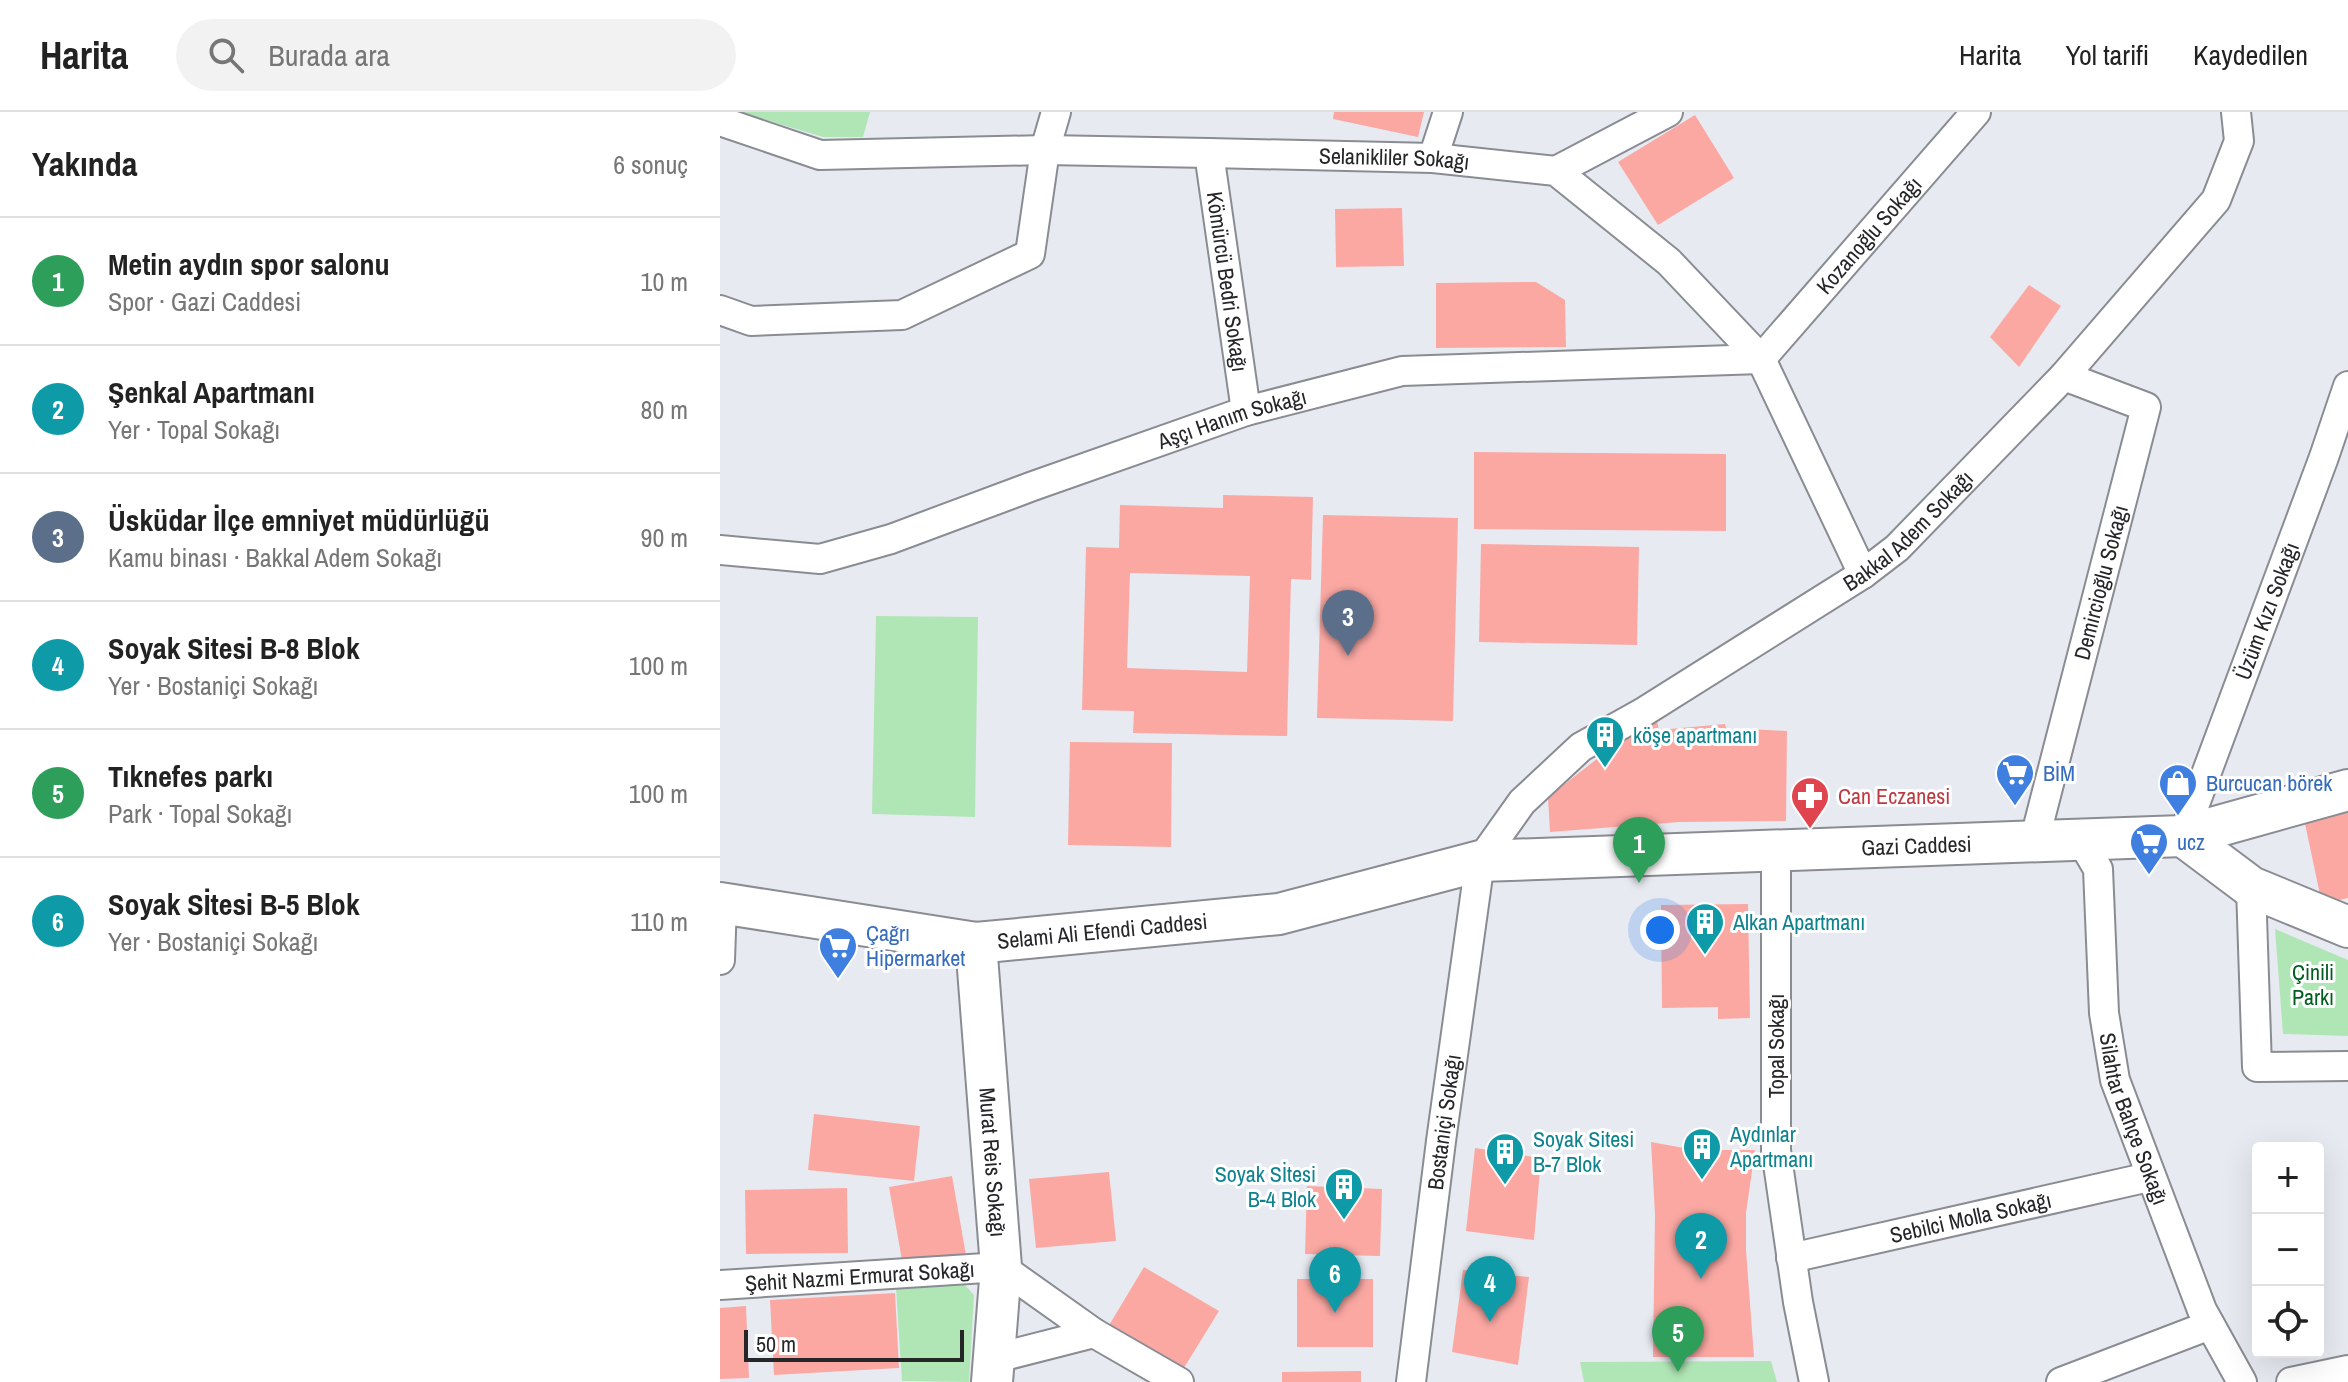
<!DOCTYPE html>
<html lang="tr">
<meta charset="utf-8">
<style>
body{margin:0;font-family:"Archivo Narrow",sans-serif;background:#f2f2f2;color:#222}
.controls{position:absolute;right:24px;bottom:24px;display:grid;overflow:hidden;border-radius:8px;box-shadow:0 8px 32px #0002}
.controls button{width:72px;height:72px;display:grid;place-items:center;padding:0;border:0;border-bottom:2px solid #e0e0e0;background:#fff;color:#222;font:40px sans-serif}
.scale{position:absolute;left:24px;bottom:20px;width:220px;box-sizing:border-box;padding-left:8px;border:4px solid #262629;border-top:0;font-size:22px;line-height:28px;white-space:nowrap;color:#262629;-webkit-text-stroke:6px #fff;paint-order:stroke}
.you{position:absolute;left:940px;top:818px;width:28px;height:28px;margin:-20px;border:6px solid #fff;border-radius:50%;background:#1a73e8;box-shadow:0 0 0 12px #1a73e833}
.badge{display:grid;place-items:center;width:52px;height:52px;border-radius:50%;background:#0f766e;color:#fff;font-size:26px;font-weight:700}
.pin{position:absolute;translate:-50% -66px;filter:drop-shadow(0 2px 4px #0008)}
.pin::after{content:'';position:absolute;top:42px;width:28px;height:24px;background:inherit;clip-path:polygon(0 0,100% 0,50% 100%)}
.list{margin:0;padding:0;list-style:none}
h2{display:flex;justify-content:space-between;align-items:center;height:104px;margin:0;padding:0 32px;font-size:34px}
h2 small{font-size:26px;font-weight:400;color:#767676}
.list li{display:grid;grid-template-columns:52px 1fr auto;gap:24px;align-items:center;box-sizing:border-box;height:128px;padding:0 32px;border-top:2px solid #e0e0e0}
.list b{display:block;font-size:30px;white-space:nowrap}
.list p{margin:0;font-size:26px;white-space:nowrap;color:#767676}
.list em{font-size:26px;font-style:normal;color:#767676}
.icon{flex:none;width:44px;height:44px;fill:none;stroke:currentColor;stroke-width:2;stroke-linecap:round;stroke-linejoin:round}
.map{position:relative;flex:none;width:1628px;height:1270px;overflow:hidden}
header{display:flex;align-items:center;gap:48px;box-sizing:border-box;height:112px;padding:0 40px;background:#fff;border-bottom:2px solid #e0e0e0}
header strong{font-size:38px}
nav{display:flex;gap:44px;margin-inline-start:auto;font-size:28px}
.search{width:560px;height:72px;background:#f2f2f2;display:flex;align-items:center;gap:20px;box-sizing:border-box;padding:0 28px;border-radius:44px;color:#767676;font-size:30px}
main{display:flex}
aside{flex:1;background:#fff}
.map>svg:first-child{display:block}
.green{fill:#b0e6b5}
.building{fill:#fba8a3;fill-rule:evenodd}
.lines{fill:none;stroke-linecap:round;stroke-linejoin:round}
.street-casing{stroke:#8a8c93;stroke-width:32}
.secondary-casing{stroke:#8a8c93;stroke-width:44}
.street{stroke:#fff;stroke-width:28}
.secondary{stroke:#fff;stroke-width:40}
.labels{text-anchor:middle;stroke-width:6;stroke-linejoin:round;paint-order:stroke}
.street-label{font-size:22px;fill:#262629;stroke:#fff}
.culture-label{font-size:22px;fill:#0d838f;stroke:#fff;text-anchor:start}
.shop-label{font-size:22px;fill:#366cbe;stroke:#fff;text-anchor:start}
.health-label{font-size:22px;fill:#be3a42;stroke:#fff;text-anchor:start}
.park-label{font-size:22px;fill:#015d1f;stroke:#fff}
</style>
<header>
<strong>Harita</strong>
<div class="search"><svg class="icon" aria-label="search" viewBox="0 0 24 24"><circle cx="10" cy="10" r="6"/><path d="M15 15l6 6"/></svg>Burada ara</div>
<nav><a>Harita</a><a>Yol tarifi</a><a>Kaydedilen</a></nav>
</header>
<main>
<aside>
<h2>Yakında<small>6 sonuç</small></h2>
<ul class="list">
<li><span class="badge" style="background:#2e9e5b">1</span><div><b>Metin aydın spor salonu</b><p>Spor · Gazi Caddesi</p></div><em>10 m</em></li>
<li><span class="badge" style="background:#0f9aa8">2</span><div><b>Şenkal Apartmanı</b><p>Yer · Topal Sokağı</p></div><em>80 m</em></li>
<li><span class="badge" style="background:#5c6f8a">3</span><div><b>Üsküdar İlçe emniyet müdürlüğü</b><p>Kamu binası · Bakkal Adem Sokağı</p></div><em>90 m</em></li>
<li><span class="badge" style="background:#0f9aa8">4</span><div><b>Soyak Sitesi B-8 Blok</b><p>Yer · Bostaniçi Sokağı</p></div><em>100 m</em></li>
<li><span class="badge" style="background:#2e9e5b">5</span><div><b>Tıknefes parkı</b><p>Park · Topal Sokağı</p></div><em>100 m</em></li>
<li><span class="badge" style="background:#0f9aa8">6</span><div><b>Soyak Sİtesi B-5 Blok</b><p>Yer · Bostaniçi Sokağı</p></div><em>110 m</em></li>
</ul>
</aside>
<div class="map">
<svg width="1628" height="1270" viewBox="0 0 1628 1270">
<rect width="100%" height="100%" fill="#e8eaf2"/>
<path class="green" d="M20,0h130l-7,25h-40z
M156,504l102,1 -3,200 -103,-3z
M1555,817l73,31v76l-65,-2z
M244,1172l10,11 -5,87 -67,-1 -6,-93z
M1051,1249l6,21h-193l-4,-20z"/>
<path class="building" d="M614,0h90l-6,25 -85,-18z
M975,3l39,63 -76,47 -40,-63z
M682,96l2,58 -68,1 -1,-58z
M816,170l29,18 1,47 -130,1v-65z
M1309,173l32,21 -42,61 -29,-30z
M754,340l252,2v77l-252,-2z
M503,383l90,2 -2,83 -20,-1 -4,157 -154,-3 1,-22 -52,-1 4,-163 33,1 1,-43 103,3zM410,461l120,3 -3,96 -120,-4z
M603,403l135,3 -5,203 -136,-3z
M761,432l158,3 -2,98 -158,-3z
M937,609l2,9 66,-6 4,14 20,-9 38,2 -1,90 -106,1 -130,10 -2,-35 72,-56z
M350,630l102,1 -1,104 -103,-2z
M1628,698v88l-26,6 -18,-85z
M1028,792l2,114 -32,1v-12l-56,1 -1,-103z
M94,1002l106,12 -6,55 -106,-11z
M931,1030l44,8h60l-9,63v37l8,107h-101l2,-143z
M755,1036l66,10 -7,82 -68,-9z
M389,1060l7,69 -80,7 -7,-69z
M232,1064l14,79 -63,11 -14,-79z
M587,1074l75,3 -2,67 -75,-2z
M127,1076l1,65 -102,1 -1,-64z
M424,1155l75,44 -37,60 -74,-44z
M743,1158l66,7 -11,88 -66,-13z
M577,1167h76v68h-76z
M175,1181l4,75 -125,7 -4,-75z
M26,1194l3,72 -29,1v-71z
M641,1259v11h-79v-10z"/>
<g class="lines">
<defs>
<g id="street">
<path id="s1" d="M0,9l100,34 225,-5 164,3 224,5 123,13 113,91 92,97 102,215"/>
<path id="s2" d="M489,41l37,258"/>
<path d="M713,46l15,-46"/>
<path d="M836,59l112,-59"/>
<path d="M0,198l31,11 151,-6 128,-61 15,-104 11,-38"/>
<path id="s3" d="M0,438l100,9 71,-20 142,-53 213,-75 156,-40 359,-12 215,-247"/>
<path id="s4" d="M1463,724l141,-379 24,-71"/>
<path id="s5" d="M1361,728l17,29 6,144 11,67 87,230 40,72"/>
<path id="s6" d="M1314,730l112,-435 -82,-31"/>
<path d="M1056,739v299l22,152 16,80"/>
<path d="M1531,775l6,180 91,-1"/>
<path d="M0,848l2,-57"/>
<path id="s7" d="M1071,1146l358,-81"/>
<path id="s8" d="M0,1173l281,-18 93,66 85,49"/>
<path d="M276,1246l98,-25"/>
<path id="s9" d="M691,1270l30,-241 39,-280 42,-59 59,-55 61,-34 221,-139 34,-26 167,-172 152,-176 23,-59 -3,-29"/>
<path d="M1341,1270l149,-57"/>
<path d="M1571,1270l57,-12"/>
</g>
<g id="secondary">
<path d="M1463,724l68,51 97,40"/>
<path id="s10" d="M0,791l256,40 303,-29 201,-53 703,-25 165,-46"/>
<path id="s11" d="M256,831l25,324 -9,115"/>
</g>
</defs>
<use href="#street" class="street-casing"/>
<use href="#secondary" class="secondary-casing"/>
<use href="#street" class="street"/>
<use href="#secondary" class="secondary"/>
</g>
<defs>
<symbol id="building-pin" viewBox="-11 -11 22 30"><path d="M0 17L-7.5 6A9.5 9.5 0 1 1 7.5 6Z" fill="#0f9aa8" stroke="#fff"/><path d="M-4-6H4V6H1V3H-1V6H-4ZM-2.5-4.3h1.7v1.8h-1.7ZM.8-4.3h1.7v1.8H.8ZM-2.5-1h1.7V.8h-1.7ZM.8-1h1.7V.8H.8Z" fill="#fff"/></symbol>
<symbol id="supermarket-pin" viewBox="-11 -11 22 30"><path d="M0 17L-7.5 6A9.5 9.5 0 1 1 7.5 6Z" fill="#3f7fe0" stroke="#fff"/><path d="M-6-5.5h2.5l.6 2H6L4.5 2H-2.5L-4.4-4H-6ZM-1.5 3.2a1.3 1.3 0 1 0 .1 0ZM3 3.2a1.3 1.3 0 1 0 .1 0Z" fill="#fff"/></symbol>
<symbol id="shop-pin" viewBox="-11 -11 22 30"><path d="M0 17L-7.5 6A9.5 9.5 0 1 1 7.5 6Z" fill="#3f7fe0" stroke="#fff"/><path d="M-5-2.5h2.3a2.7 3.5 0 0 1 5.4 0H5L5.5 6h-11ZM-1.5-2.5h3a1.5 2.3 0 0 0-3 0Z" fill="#fff"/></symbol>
<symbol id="pharmacy-pin" viewBox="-11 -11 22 30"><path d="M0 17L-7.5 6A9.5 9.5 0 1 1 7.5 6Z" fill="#e0444e" stroke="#fff"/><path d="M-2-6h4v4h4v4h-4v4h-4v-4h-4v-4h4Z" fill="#fff"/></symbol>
</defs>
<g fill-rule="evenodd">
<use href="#building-pin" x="863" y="601" width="44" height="60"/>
<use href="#supermarket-pin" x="1273" y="639" width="44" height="60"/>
<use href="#shop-pin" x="1436" y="649" width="44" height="60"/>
<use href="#pharmacy-pin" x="1068" y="662" width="44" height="60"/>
<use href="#supermarket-pin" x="1407" y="708" width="44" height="60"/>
<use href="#building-pin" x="963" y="788" width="44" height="60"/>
<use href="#supermarket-pin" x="96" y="812" width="44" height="60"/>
<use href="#building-pin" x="960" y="1013" width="44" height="60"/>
<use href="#building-pin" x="763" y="1018" width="44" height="60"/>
<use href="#building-pin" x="602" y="1053" width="44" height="60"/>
</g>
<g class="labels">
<g class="street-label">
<text dy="8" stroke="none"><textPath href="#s1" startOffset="680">Selanikliler Sokağı</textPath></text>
<text dy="8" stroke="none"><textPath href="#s3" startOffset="1236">Kozanoğlu Sokağı</textPath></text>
<text dy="8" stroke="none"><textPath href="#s2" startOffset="130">Kömürcü Bedri Sokağı</textPath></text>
<text dy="8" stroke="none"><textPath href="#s3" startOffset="536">Aşçı Hanım Sokağı</textPath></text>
<text dy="8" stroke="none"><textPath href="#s9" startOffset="1072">Bakkal Adem Sokağı</textPath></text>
<text dy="8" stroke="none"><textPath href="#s6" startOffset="268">Demircioğlu Sokağı</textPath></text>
<text dy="8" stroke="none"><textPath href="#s4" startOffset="240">Üzüm Kızı Sokağı</textPath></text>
<text dy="8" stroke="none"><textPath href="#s10" startOffset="1208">Gazi Caddesi</textPath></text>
<text dy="8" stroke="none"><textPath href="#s10" startOffset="386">Selami Ali Efendi Caddesi</textPath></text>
<text transform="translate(1056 934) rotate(-90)" y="8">Topal Sokağı</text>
<text dy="8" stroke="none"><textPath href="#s5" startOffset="288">Silahtar Bahçe Sokağı</textPath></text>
<text dy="8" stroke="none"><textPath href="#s9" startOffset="262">Bostaniçi Sokağı</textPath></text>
<text dy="8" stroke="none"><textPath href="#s11" startOffset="220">Murat Reis Sokağı</textPath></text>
<text dy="8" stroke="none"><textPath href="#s7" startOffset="184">Sebilci Molla Sokağı</textPath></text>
<text dy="8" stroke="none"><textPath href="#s8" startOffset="140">Şehit Nazmi Ermurat Sokağı</textPath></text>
</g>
<g class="culture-label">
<text x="913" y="631">köşe apartmanı</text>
<text x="1013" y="818">Alkan Apartmanı</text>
<text x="1010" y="1030">Aydınlar<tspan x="1010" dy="25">Apartmanı</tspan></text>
<text x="813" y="1035">Soyak Sitesi<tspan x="813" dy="25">B-7 Blok</tspan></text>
<text x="596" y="1070" text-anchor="end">Soyak Sİtesi<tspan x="596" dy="25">B-4 Blok</tspan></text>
</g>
<g class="shop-label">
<text x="1323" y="669">BİM</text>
<text x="1486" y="679">Burcucan börek</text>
<text x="1457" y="738">ucz</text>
<text x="146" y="829">Çağrı<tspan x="146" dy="25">Hipermarket</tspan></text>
</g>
<g class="health-label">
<text x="1118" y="692">Can Eczanesi</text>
</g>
<g class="park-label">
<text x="1593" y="868">Çinili<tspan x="1593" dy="25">Parkı</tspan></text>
</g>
</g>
</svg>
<div class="controls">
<button>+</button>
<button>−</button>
<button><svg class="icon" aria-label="locate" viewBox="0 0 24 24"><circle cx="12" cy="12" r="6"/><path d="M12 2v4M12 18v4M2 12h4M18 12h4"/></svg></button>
</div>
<div class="scale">50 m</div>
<div class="you"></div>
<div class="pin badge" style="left:919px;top:771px;background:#2e9e5b">1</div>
<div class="pin badge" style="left:981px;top:1167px;background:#0f9aa8">2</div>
<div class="pin badge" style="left:628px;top:544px;background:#5c6f8a">3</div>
<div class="pin badge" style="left:770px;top:1210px;background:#0f9aa8">4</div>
<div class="pin badge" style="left:958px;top:1260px;background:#2e9e5b">5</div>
<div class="pin badge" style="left:615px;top:1201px;background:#0f9aa8">6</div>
</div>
</main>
